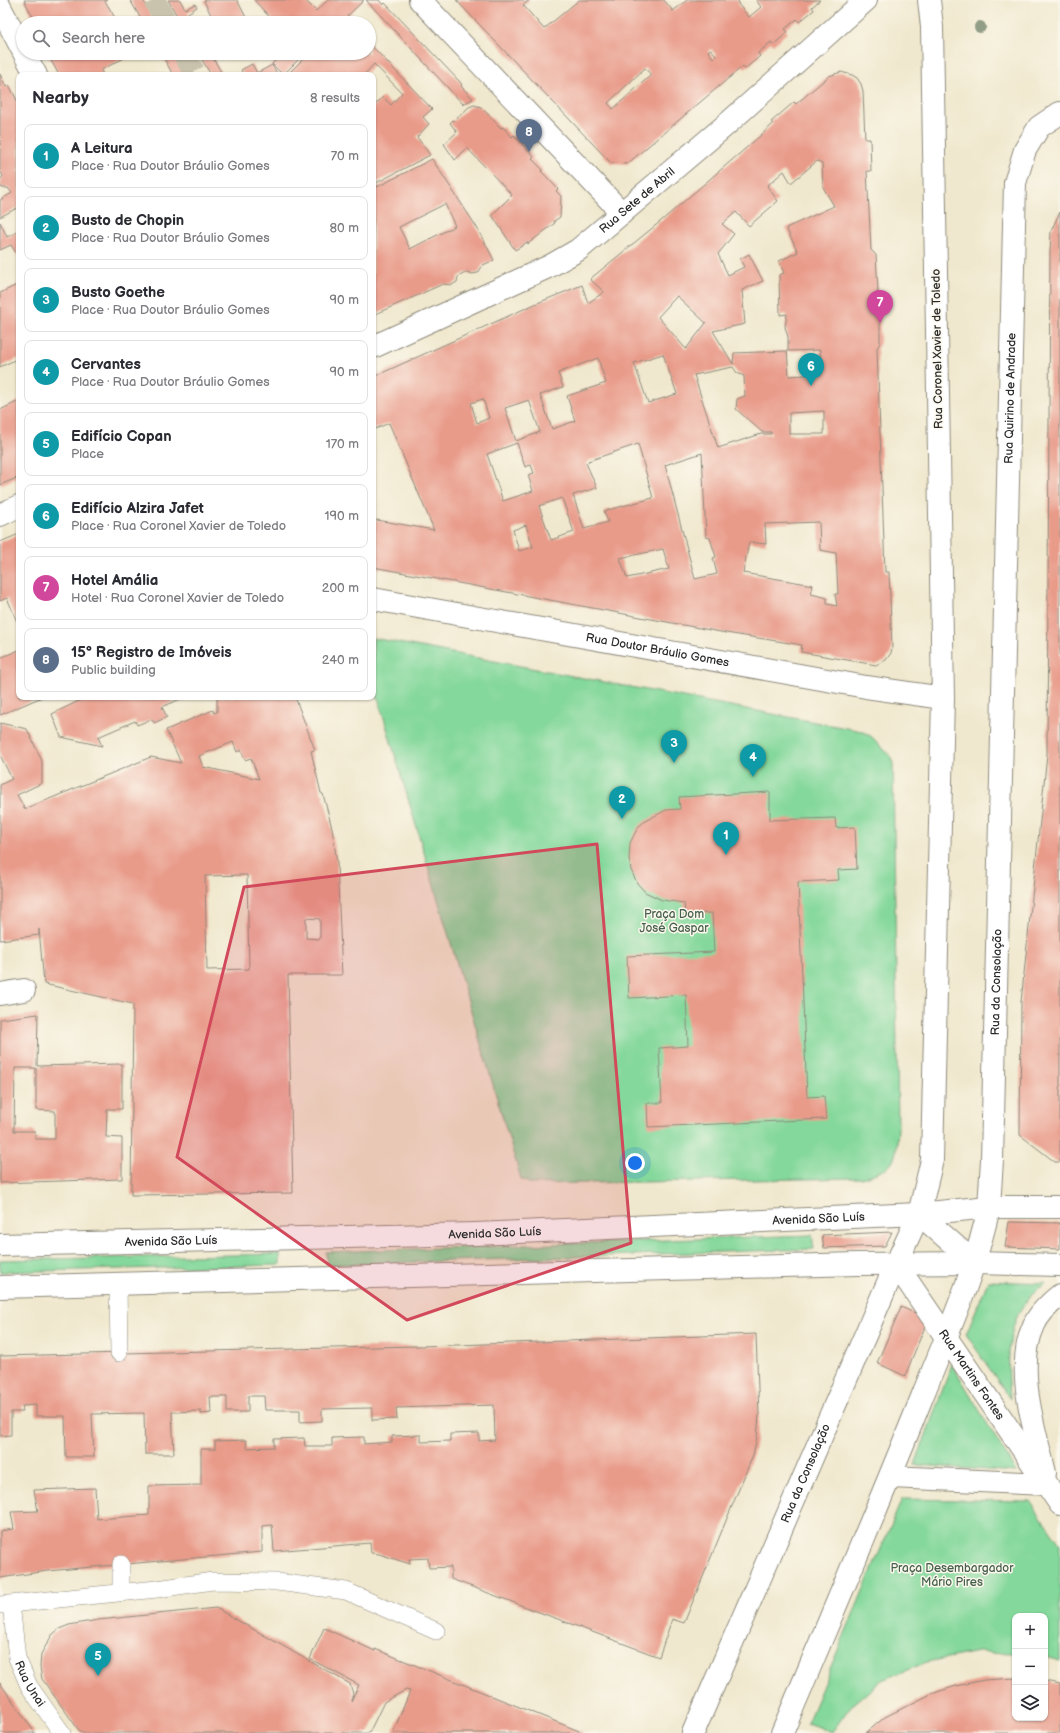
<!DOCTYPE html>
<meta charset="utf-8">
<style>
body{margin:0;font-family:"Balsamiq Sans",sans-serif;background:#f7f7f7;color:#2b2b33}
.controls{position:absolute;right:12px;bottom:12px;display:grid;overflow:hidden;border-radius:8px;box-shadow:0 1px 3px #0004}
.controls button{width:36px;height:36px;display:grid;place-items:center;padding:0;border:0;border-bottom:1px solid #e1e1e2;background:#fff;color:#2b2b33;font:20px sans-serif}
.you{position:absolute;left:635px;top:1163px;width:14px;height:14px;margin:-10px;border:3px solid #fff;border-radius:50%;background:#1a73e8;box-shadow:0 0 0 6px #1a73e833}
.badge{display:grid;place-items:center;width:26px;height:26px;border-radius:50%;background:#1a73e8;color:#fff;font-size:13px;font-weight:700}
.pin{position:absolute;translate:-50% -33px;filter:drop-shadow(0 1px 2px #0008)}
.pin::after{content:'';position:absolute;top:21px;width:14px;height:12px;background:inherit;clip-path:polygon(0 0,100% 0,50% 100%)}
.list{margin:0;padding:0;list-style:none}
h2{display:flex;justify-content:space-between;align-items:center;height:52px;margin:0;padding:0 16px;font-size:17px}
h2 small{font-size:13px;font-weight:400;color:#7c7c81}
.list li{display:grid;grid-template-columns:26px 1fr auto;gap:12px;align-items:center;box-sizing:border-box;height:64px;margin:0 8px 8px;padding:0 8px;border:1px solid #e1e1e2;border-radius:8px}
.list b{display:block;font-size:15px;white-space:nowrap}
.list p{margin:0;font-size:13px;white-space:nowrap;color:#7c7c81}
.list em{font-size:13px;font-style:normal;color:#7c7c81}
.icon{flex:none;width:22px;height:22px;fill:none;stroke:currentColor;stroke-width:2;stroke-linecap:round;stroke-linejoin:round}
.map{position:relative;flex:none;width:1060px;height:1733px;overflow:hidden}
.search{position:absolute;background:#fff;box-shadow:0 1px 3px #0004;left:16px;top:16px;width:360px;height:44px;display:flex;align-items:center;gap:10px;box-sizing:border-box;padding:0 14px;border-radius:22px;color:#7c7c81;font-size:15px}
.panel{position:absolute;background:#fff;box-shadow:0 1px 3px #0004;left:16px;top:72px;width:360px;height:628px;border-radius:8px}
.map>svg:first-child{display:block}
.green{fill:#84d89b;stroke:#588263}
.building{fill:#e99b8a;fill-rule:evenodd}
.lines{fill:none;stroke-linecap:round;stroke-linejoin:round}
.pedestrian-tunnel{stroke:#c9c2ad;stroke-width:22;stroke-dasharray:22 11;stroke-linecap:butt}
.service-casing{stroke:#8e8a7c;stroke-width:18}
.pedestrian-casing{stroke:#8e8a7c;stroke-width:24}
.minor-casing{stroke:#8e8a7c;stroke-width:24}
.tertiary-casing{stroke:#8e8a7c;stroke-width:24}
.secondary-casing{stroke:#8e8a7c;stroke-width:24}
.service{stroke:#fff;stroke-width:17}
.pedestrian{stroke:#fff;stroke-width:22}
.minor{stroke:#fff;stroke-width:22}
.tertiary{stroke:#fff;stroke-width:22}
.secondary{stroke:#fff;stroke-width:22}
.tree{fill:#929d87}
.marked{fill:#d1495b;fill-opacity:0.2;stroke:#d1495b;stroke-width:3;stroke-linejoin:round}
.labels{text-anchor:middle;stroke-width:3;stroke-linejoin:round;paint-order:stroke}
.street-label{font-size:12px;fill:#2b2b2b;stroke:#fbf7ec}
.park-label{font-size:12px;fill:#465f4d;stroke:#fbf7ec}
</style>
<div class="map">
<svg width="1060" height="1733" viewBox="0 0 1060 1733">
<rect width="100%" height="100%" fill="#fbf7ec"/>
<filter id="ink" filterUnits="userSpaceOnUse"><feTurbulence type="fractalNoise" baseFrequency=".025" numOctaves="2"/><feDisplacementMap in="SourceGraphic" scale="8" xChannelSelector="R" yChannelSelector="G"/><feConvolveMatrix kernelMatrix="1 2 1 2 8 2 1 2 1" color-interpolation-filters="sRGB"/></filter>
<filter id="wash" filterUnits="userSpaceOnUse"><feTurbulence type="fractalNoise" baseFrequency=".012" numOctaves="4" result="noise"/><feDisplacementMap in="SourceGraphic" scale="16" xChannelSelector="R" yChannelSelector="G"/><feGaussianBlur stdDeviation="0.9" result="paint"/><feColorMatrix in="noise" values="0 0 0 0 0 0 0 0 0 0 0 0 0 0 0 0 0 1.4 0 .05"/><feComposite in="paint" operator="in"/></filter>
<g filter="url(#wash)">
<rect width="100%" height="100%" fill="#f0e8ce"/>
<path class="green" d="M373,638l489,93 10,6 21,22 5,370c-3,36 -1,38 -37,49l-330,6 -10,-5 -148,-498z
M812,1235l2,14 -487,16 -1,-13z
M280,1254v11l-280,7v-12z
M988,1281l58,2c-6,5 -13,10 -18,16 -23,27 -20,67 -18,100l-44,-65z
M952,1364l64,108 -101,-7z
M902,1499l128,2 30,43v117l-15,-4v-41h-30v37l-37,-1 -51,10 -45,18 -32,27 -18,25 -25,-9z"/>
<g id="blocks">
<path class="building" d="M24,0h83l-2,1 12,20 -4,2h-77z
M130,0h13l13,23h-12l-2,-3 -5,3h-8l11,-6z
M168,0h12l5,9 10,-5 2,3 -9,6 5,10h-12z
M206,0h31l12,23h-34l-11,-22z
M254,0h41l2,1 8,-1 11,11 12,-11h36l-24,23h-65z
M366,0h13l4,5 2,-2 75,79 2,3 -1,1 12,13 -10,5z
M456,0h74l-7,5 21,24 35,-29h85l9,11 14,-11h50l2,2 -1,2 11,13 12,-10 -5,-7h64l-8,7 2,3 -11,9 -4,3 -2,-3 -12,10 3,3 -15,13 -2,-3 -13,11 2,3 -15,13 -2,-3 -116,98 -16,-1zM711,49l5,6 -3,3 -5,-7zM645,68l6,7 -38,34 -5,-6z
M369,43l63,66 -9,8 6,7 -12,13 13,18 -54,28 1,4 55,-28 44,67 18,34 -11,5 -5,8 -6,1 -5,-2 -9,5 -1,5 -5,3 -9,-1 -70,31v-208l10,-10 8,8 11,-12 -28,-29 -10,11h-77l16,-16 -2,-2 -18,18 -11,-11 7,-7 -4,-4h94zM445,204l10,22 -45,23 -11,-22z
M47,53h87l-33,17 2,5h-44z
M161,53h12l13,22h-13z
M198,53h12l13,22h-12z
M252,64l5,9 15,-8 6,10h-38l3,-1 -2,-4z
M841,72l11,3 5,3 4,6 2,7 2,48h5l1,32h-4l4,79 5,5 2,36 -2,4 -4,1v5l6,2 2,20v20l-3,5 8,224h4l3,76 -1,5 -5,7 -10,5 -75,-13 1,-7 -76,-12 -353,-66v-45l4,-2 57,10 -45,-107 -16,7v-53l162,-73 47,-19 6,18 16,-11 -14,-13 71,-58 99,-85 13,-12 -2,-2 23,-20 2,2 33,-28zM817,161l5,2 1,24 11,19 -48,22 12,24 -19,9 5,12 -5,2 1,40 7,-1 -2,13 3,10v14l32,-1 1,24 -32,2 -2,-25 -53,2 -1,11 -20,-33 32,-7 -3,-34 21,-9 -14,-27 -9,5 4,8 -16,8 -10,-21 16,-20 -12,-10 14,-12 13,14 29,-25 -11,-15 17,-15 7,12zM677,296l29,27 -20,26 -28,-32zM663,354l14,40 -29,9 -14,-40zM598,358l8,25 -39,13 8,25 -23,8 -12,-34 23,-8 -5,-14zM733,367l4,6 7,3 1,20 -8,3 -1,10 26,23h9v2h-10l-43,14 -24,-73zM483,399l6,19 -12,5 -6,-20zM529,400l11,32 -24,9 -11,-33zM824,411v23h-35v-21zM517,443l8,24 6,-2 3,8 -6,2 5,16 -30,10 -16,-47zM638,444l15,54 -49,13 4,11 -24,7 -11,-34 24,-7 -11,-25 3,-1 -1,-1zM702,453l4,84 4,1 6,19 -3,1 4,16 -22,5 -30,-114zM562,498l12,34 -23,8 -12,-34zM819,522l1,28 16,3 2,41h-3l2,12 -10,-2v-6l-3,-1 -13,-3 2,-9 -70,-12 6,-31 17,2 -1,-20zM526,525l7,22 -14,4 -6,-21zM663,549l6,20 -42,9 -7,-20z
M0,74l6,13 3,-2 10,19v103l-19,10v-17l12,-7 -4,-5h-6l-2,-3v-5l3,-4 -3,-5z
M474,105l7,2 20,21 2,-1 9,10 2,-2 20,22 -2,2 11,11 -2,1 17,18 -2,2 5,5 -1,21 -6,4 1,2 -26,20 -1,1 -1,-2 -5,4 -7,4 -23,-35 20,-20 -45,-47 -12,12 -11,-16 13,-12 -7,-9 3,-3 1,1 15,-14z
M1060,212v950h-5l-35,-27 1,-133 26,-247 3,-503 1,-21z
M0,222l7,15 12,-6v27l-8,-13 -11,5z
M19,284v74l-19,9v-74z
M19,401v76l-19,8v-75z
M19,534v92l-12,-28 -7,3v-59z
M19,650v47h23l-42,18v-57z
M87,697h98l-23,10 5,10 -13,6 -2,-4 -15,6 -2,-4 -37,16 4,9 -41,-9 -9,-23z
M217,697h78l20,53 -4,1 10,42 2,1 9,34 5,35 5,112h-54l5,218 -162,2 2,-191 -89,-20 -5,-55v6l-39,5v-155l12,-6 -12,-24v-32l27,6 15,32v22l-25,12 8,14 126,-52 30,6 -15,-33 47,-20 1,3 3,-1zM233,742l4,10 4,-2 4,10 6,-2 8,21 -56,-12 -4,-11zM247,875l2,94 -42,1 -2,-94zM306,918l14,1v20l-14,-1z
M770,792v28l65,-2 1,10 19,-1 2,42 -19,1 1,10 -41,2 9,215 17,-1 2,23 -178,8 -1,-24h15l-3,-55 29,-2 -2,-51 -57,3 -2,-42 87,-4 -2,-39 -27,1 -1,-11 -22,-3 -17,-8 -8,-9 -6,-13 -2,-11 1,-16 8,-16 7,-6 21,-11 14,-1 -1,-12z
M38,1014l-1,52 85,-2v45h-15l-1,28 16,1v41l-122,4v-164zM15,1068h21v42l19,1v28h-20v-8h-21z
M1009,1222l51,1v26l-55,-2z
M892,1232l-7,14 -61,2 -2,-13z
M901,1307l27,12 -23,57 -28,-13z
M756,1334l3,82 -2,21 -4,18 -69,168 -12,-4 -13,38 -208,-78v-12l-22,1 -1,-10 -19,1 1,5 -31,-10 -8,-1 -1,-10 -96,8 -2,-26 -10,1v26l-215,19 -47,7v-47l14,-2 -3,-17 27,-1 -4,-21 61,-2 2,31 52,-4v-29l52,-1v-36h14v-8l31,-1 1,8 27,-1v-8l30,-1 1,8h27v-8l32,-1v7l28,-2v-6l29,-1v7l29,-1v-7l29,-1v8l16,-1 -1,-35 -98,3 1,11 -25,1v-12l-50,1v12l-22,1v-12h-35l-1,-14h-16v16h-21v-15h-17l1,16 -10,1v-3l-29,1 2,42h-29l-1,-41 -52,1 2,43h-28l-1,-41h-29v-11l-14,1 1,6h-12v23l-11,1v-80l458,-11z
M216,1608l134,76 3,10 -2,7 8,-16 -49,-26 14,-31 51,23v-2l209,84h-191l17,-42 -4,-1 -22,12 -15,31h-288l-39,-54 -2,-12 1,-13 11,-19 7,-6 10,-4 29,-5z
M1015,1678v40h30v-37l15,3v49h-194l19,-16 46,-23 25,-8 28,-6z
M0,1683l35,50h-35z"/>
</g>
</g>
<g filter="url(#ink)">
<use href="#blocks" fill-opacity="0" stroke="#8e8a7c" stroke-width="1"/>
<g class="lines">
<path class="pedestrian-tunnel" d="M154,0l13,23
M183,53l13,22"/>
<defs>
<g id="service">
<path d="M118,1284l1,69"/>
<path d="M121,1592v-28"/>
<path id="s1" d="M11,1604l6,54 12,28 33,47"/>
<path d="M0,1605l157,-16 56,-8 64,1 69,9 90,40"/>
</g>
<path id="pedestrian" d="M420,0l202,213
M0,7l23,44
M24,53l12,22
M0,515l19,-9"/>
<g id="minor">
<path id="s2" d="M373,347l177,-81 28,-16 149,-126 139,-124"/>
<path id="s3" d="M373,599l493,88 77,11"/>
<path d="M0,994l24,-4"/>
</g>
<g id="tertiary">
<path id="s4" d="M989,1207l3,-47 23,-977 10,-33 14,-23 21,-14"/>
<path id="s5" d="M693,1733l203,-469"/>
</g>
<g id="secondary">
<path d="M919,1214l56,49"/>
<path id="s6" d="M0,1245l475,-11 444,-20 70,-7h71"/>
<path d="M896,1264l23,-50 13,-54 11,-462 -11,-671 -3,-27"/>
<path id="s7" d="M896,1264l164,240"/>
<path d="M0,1287l857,-23 118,-1 85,2"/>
<path d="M1045,1473c-10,-42 -31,-106 -11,-148 5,-12 16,-22 26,-30"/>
<path d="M890,1477l157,7"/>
<path d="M782,1733c47,-112 95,-223 140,-336 25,-62 53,-124 67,-190"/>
</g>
</defs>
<use href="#service" class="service-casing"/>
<use href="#pedestrian" class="pedestrian-casing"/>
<use href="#minor" class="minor-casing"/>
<use href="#tertiary" class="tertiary-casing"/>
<use href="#secondary" class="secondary-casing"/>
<use href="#service" class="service"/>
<use href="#pedestrian" class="pedestrian"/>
<use href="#minor" class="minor"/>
<use href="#tertiary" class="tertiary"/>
<use href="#secondary" class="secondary"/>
</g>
<circle class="tree" cx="980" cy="27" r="6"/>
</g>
<path class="marked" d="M597,844l34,399 -224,77 -230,-163 67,-270z"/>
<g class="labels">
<g class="street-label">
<text dy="4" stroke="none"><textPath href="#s2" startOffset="304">Rua Sete de Abril</textPath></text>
<text transform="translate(937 349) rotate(-91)" y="4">Rua Coronel Xavier de Toledo</text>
<text dy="4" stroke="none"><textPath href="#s4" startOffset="809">Rua Quirino de Andrade</textPath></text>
<text dy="4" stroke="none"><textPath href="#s3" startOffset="289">Rua Doutor Bráulio Gomes</textPath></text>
<text dy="4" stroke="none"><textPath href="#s4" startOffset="225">Rua da Consolação</textPath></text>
<text dy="4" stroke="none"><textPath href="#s6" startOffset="819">Avenida São Luís</textPath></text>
<text dy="4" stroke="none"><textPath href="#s6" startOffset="495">Avenida São Luís</textPath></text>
<text dy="4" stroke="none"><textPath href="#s6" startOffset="171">Avenida São Luís</textPath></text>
<text dy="4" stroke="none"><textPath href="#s7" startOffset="134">Rua Martins Fontes</textPath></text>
<text dy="4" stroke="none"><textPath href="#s5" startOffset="283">Rua da Consolação</textPath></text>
<text dy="4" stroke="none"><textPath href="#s1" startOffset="83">Rua Unai</textPath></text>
</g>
<g class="park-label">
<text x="674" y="918">Praça Dom<tspan x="674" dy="14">José Gaspar</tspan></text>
<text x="952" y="1572">Praça Desembargador<tspan x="952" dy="14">Mário Pires</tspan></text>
</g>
</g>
</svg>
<div class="controls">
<button>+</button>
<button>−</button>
<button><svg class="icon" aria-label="layers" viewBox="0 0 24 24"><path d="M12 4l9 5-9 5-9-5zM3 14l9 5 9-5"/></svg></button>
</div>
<div class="you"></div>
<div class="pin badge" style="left:726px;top:855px;background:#0f9aa8">1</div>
<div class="pin badge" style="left:622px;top:819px;background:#0f9aa8">2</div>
<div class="pin badge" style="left:674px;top:763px;background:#0f9aa8">3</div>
<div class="pin badge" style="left:753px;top:777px;background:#0f9aa8">4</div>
<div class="pin badge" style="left:98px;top:1676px;background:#0f9aa8">5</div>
<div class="pin badge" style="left:811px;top:386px;background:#0f9aa8">6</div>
<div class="pin badge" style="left:880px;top:323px;background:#d1479c">7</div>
<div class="pin badge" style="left:529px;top:152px;background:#5c6f8a">8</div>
<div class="search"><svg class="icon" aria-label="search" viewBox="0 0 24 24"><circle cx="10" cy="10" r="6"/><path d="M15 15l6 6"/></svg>Search here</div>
<section class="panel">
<h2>Nearby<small>8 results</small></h2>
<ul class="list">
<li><span class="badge" style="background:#0f9aa8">1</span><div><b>A Leitura</b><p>Place · Rua Doutor Bráulio Gomes</p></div><em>70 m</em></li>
<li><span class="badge" style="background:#0f9aa8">2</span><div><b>Busto de Chopin</b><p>Place · Rua Doutor Bráulio Gomes</p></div><em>80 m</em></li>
<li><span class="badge" style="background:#0f9aa8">3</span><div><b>Busto Goethe</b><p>Place · Rua Doutor Bráulio Gomes</p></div><em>90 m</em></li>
<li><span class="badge" style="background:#0f9aa8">4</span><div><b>Cervantes</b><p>Place · Rua Doutor Bráulio Gomes</p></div><em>90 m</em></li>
<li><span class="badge" style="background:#0f9aa8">5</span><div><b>Edifício Copan</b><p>Place</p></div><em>170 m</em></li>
<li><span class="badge" style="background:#0f9aa8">6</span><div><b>Edifício Alzira Jafet</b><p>Place · Rua Coronel Xavier de Toledo</p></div><em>190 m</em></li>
<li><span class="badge" style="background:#d1479c">7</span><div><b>Hotel Amália</b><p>Hotel · Rua Coronel Xavier de Toledo</p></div><em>200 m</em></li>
<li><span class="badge" style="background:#5c6f8a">8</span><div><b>15º Registro de Imóveis</b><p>Public building</p></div><em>240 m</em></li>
</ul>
</section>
</div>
